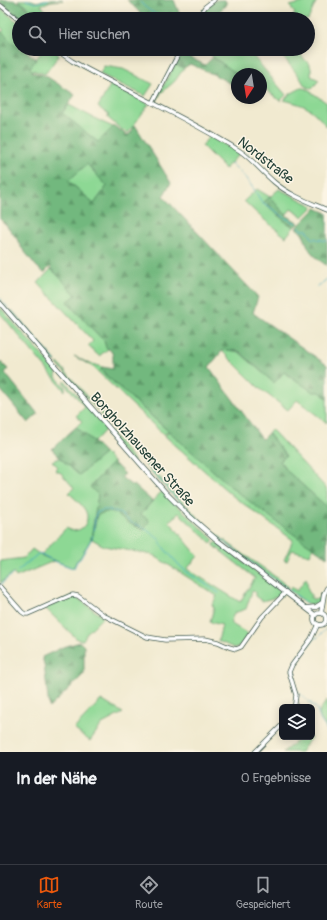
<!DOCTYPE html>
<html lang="de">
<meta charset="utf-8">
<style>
body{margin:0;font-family:Pangolin,sans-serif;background:#20242c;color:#f1f3f6}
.controls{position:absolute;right:12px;bottom:12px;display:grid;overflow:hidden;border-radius:6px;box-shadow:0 2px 10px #0003}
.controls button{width:36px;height:36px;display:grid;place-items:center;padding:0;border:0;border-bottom:1px solid #363941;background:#171b24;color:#f1f3f6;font:20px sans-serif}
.compass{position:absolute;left:231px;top:68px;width:36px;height:36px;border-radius:50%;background:#171b24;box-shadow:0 2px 10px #0003;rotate:192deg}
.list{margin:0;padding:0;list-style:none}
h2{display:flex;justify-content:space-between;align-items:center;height:52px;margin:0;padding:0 16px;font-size:17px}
h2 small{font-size:13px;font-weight:400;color:#9ea1a6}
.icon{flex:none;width:22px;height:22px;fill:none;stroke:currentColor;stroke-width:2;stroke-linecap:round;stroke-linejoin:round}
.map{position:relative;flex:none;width:327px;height:752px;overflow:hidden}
.search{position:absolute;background:#171b24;box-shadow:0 2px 10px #0003;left:12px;right:12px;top:12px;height:44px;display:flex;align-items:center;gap:10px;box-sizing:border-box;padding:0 14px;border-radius:22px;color:#9ea1a6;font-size:15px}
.sheet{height:112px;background:#171b24}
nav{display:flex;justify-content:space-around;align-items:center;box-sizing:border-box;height:56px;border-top:1px solid #363941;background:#171b24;font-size:11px;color:#9ea1a6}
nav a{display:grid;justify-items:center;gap:2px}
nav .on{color:#ea580c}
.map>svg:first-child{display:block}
.green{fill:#8dd894;stroke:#568a64}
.forest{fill:url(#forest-firs);stroke:#487a59;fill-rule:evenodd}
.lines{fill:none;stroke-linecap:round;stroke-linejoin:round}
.stream{stroke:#40a9c0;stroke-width:1}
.minor-casing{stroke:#3e574b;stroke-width:5}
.major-casing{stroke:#3e574b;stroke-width:5.5}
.minor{stroke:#fff;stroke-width:3.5}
.major{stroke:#fff;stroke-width:4}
.labels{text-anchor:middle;stroke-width:3;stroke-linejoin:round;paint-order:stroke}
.street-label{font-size:14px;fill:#1f3d34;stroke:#fcf5e5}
</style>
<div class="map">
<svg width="327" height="752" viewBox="0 0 327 752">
<defs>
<pattern id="forest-firs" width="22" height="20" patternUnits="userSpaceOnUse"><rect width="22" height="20" fill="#72b87e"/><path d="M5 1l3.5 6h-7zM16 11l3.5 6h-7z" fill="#5d9768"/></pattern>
</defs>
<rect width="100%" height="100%" fill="#fcf5e5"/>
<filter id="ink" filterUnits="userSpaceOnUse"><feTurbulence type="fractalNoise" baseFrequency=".025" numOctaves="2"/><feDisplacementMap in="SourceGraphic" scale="8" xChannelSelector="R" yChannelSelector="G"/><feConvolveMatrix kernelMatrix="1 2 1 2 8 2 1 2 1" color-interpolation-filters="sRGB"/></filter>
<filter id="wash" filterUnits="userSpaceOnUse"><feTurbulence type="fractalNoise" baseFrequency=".012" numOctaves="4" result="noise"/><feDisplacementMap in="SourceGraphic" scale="16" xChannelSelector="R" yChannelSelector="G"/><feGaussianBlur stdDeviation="0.9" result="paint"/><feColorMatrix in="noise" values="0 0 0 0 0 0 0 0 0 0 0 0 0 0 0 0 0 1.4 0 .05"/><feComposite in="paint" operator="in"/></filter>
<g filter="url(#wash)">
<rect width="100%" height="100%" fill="#f1ead0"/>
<path class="green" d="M18,0h13l6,2 7,-2h19l-12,1 -10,4 11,14h-25l5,-7 -5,-6z
M305,0h12l-9,20 -18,-1 5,-5 -5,-8 15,-4z
M0,8l19,15v26h6l-3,4 -20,-21 2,-2 -4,-3z
M44,49h8l7,6 -14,19 -13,-4 -3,-2z
M206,49h41l39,46 -6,6 -19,-16v-11h-14l-3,-2 -2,2h-5l-24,-17z
M279,49h24l-2,7c8,8 11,8 10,20l8,4 -7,9 -7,-3 -6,-10 -21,-25z
M175,64l9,4 -9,13 -14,12 -5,9v-2z
M104,66l19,3 30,15 -8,12 -45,-22z
M111,84l38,20 -21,29 -7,-4 -14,-12 2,-2 -11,-8z
M301,88c4,0 6,1 10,3v1l16,11v24c-16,-19 -19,-21 -43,-27l6,-6z
M69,105l33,17 11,5 -14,16 -37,-30z
M209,136l31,17 -15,16 -23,-23z
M87,164l20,22 -13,18 -15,-14 -11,-9z
M257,189l13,8 9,-8 34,17 -1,2 -9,9 -12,-8 -5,6 -16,-18 -7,6 23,19 8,5 -8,10 -24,-19 -18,-17z
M51,269l26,26 -10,7 37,39 2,6 2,2 -9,7 -11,-10 5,-5 -55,-58z
M0,307l57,65 -1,5 9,10v4l-65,-78z
M12,310l44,51 -1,1 -44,-50z
M227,350l12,2 35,31 10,-11 4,4 32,16 7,7v24l-30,-23 -9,10 -29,-22 -37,-37z
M74,356l12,6 16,5 -1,4 67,60 -4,4 -71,-68z
M58,363l85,96 -2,1 -84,-96z
M65,381l41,47 -1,2 -11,12 -18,-15 6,-6 -6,-5 9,-9 -21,-24z
M271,429l56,60v18l-39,-35 -8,-11 6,-5 -18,-23z
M109,431l25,29 -1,3 -27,-29z
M169,431l68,61 76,55 -3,8 -18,-5 -5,11 -3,-1 9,-20 -59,-43 -69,-61z
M105,453l8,9 -23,25 8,8 -7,44 -11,19 -3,2 -4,8 -32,-13 25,-27c11,8 25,-3 20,-16 -3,-7 -12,-14 -17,-19l5,-5 -13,-15 -6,-3 3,-3 -6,-6 8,-3 19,17z
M146,462c23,26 46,51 73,74 22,18 47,32 69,51l-1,2 -68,-51 -31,-26 -44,-48z
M162,491l52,49 -3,3 -32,-30 -10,8 29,35 -11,13 53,33 15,-24 -42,-33 4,-3 66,51 -2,3 -19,5 -7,-5v-4l-3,-1 -6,18 -12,4 -4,10 18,11 -8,12 -6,2 -16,-7 4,-16 -12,-3 4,-15 -2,-2 5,-9 -64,-41 -49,-9 -12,-7 5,-24 8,-3h6l9,3 6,6 18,9 -3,-16z
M32,549l10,7 12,5 -38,16 -3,-4 -13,10v-22l24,-3z
M306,578c3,7 -1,10 5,17v3l4,2 4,-2 2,-4 1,1 -3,7 -3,3 -1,-1c-10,2 -18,-8 -26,-14l2,-3 6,4z
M71,596l6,1 2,2 24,18 -16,16 -4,7h-5l-33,-32z
M101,700l22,13 -21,11 -12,17 -16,-12z
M327,700v28l-7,-10 -1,-6z
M302,737h9l-10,15h-18z"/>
<path class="forest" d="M0,0c17,0 21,0 32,13l-5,6h-7l-20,-16z
M127,0h47l6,15 5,4h-39z
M217,0h8l2,4 -11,10 4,5h-21c4,-8 9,-15 18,-19z
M0,30l22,22 3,-2 11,9 -6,9 2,2v2l14,4 29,19 -13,18 36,29 16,-16 13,9 3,-1 5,-9 36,58 -8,13 95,101 -5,16 74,52v34l-7,-7h-7l-29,-20 -10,11 -35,-32 -12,-1 -5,1 -13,16 53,72 6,-6 18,23 -6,5 8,11 39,35v50l-31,-21 -59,-44 -136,-121 1,-4 11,2v-14l-2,-4 -5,-4 -2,-6 -37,-39 9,-7 -26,-28 -6,6 -8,-7 -15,-19 -4,-8 -10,-13 -7,-7zM87,164l20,22 -13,18 -15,-14 -11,-9z
M181,53l24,12 8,-8 24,17v6l-4,5 -18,-10 -25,-11 -6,4 -9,-4z
M270,197l16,18 13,8 -5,4 -8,-5 -23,-19z
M316,208l11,5v53c-5,-4 -11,-8 -15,-13 -7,-8 -6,-19 -16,-25z
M0,361l8,8 -3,4 33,41 -10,9 -28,-34z
M76,427l18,15 11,11 -26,22 -22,-20 -5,-6z
M113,462l12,12 -4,3 10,8h3l18,16 -11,13v1l6,3 2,3 -5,9c-5,-3 -10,-4 -15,-7 -14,-9 -14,-15 -32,-8l-5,24h-1l7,-44 -8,-8z
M80,642l4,4v28l-35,34 -5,-44 -2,-7 21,-10z"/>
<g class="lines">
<path class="stream" d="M26,0l9,3 13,-3
M139,0c5,9 17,14 26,19
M245,152l29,28
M231,163l6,6
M240,172c9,9 16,20 23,32l4,1 18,13 11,5
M284,188l31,15
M299,226l3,4h5l5,8 15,3
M317,286l4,-2 6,-5
M0,298l9,11
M12,311l43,50
M145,463c14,16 28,33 44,48 35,35 78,63 118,92
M18,571l21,-18 15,8 19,7h1l3,-7 3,-2 12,-21 4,-25 7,-3h7l9,3 13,10 9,3 10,7 8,6 4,8 17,19 7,6 32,21
M0,585h1l3,-4 9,-7
M293,666l22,-29 2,1 9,-9 1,1
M297,691l20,18 3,11 7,10"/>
</g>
</g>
<g filter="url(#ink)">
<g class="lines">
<defs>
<path id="minor" d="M0,5l19,15
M197,19l8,-12 9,-7
M55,49l17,12c56,31 114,56 168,90 13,9 22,21 34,31 15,13 35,20 53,28
M153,103l28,-54
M0,587l22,25 3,2h3l41,-18 4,-1 5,1 27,20 42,21 18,3 40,-1 13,3 11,5 7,2 5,-2 21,-30 24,-25
M294,707l1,-4 1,-8 -7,-23 3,-7 19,-26 7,-15
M255,752l27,-27"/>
<path id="major" d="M0,303l109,125 57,65 20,20 31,27 98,75
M307,608l9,-1 6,-4
M314 619a6 6 0 1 1 12 0a6 6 0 1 1-12 0Z
M321,613l3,-19 3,-6"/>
</defs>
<use href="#minor" class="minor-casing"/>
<use href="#major" class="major-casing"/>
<use href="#minor" class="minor"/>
<use href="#major" class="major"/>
</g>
</g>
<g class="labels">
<g class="street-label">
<text transform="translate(266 160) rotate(38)" y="5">Nordstraße</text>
<text transform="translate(143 449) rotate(48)" y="5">Borgholzhausener Straße</text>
</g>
</g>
</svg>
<div class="controls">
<button><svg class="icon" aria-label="layers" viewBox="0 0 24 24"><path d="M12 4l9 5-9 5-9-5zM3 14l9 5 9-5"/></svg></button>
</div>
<svg class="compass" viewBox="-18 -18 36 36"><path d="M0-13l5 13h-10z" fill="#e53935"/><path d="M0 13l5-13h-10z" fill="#9ea1a6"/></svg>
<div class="search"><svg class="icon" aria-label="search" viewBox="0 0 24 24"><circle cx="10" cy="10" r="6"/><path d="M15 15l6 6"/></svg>Hier suchen</div>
</div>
<section class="sheet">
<h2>In der Nähe<small>0 Ergebnisse</small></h2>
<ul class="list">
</ul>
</section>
<nav>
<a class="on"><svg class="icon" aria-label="map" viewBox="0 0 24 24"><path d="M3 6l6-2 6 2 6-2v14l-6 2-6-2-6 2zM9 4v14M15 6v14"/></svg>Karte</a>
<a><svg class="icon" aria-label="directions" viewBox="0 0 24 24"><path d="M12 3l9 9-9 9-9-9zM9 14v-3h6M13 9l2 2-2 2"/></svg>Route</a>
<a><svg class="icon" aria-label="saved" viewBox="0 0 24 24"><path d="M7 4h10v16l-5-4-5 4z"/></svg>Gespeichert</a>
</nav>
